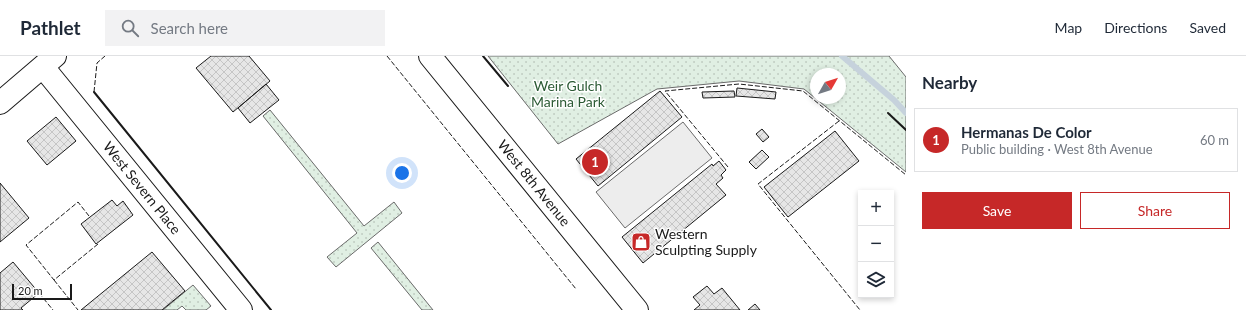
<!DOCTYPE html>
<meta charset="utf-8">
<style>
body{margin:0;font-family:Lato,sans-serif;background:#f2f2f3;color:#1f2937}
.controls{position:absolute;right:12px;bottom:12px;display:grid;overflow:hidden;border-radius:0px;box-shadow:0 2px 6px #0003}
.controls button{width:36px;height:36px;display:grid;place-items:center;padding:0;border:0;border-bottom:1px solid #e0e1e3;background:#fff;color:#1f2937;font:20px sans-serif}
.compass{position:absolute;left:810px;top:12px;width:36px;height:36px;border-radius:50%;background:#fff;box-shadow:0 2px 6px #0003;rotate:51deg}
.scale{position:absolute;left:12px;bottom:10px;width:60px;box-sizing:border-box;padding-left:4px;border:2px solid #1a1a1a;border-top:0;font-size:11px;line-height:14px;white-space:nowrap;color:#1a1a1a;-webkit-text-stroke:3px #fff;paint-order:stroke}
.you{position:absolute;left:402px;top:117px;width:14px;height:14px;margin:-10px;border:3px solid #fff;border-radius:50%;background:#1a73e8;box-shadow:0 0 0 6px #1a73e833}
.badge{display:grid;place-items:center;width:26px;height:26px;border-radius:50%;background:#c62828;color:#fff;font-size:13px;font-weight:700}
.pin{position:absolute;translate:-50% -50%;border:2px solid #fff;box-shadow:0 1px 4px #0006}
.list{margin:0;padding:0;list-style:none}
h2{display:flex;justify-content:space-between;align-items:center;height:52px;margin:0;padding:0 16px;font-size:17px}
h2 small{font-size:13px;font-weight:400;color:#747a83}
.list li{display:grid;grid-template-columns:26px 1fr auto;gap:12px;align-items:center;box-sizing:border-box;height:64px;margin:0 8px 8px;padding:0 8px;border:1px solid #e0e1e3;border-radius:0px}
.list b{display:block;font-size:15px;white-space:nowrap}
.list p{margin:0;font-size:13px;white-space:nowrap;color:#747a83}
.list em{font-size:13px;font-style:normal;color:#747a83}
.actions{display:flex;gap:8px;padding:12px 16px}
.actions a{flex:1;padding:9px 0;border:1px solid #c62828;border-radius:0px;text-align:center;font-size:14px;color:#c62828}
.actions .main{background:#c62828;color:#fff}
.icon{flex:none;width:22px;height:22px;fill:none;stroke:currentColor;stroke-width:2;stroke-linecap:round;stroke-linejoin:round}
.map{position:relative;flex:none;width:906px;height:254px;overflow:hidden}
header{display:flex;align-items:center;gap:24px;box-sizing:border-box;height:56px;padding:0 20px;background:#fff;border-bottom:1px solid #e0e1e3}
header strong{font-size:19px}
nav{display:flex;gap:22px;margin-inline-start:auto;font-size:14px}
.search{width:280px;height:36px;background:#f2f2f3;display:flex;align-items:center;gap:10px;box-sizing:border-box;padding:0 14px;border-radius:0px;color:#747a83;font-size:15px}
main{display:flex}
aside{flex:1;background:#fff}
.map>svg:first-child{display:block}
.grass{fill:url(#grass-dots);stroke:#6a6a6a;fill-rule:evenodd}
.parking{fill:#ededed;stroke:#6a6a6a}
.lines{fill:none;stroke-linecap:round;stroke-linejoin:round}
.stream{stroke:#c6d2dc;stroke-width:6}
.building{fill:url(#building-cross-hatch);stroke:#1a1a1a}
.minor-casing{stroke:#1a1a1a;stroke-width:24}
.major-casing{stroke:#1a1a1a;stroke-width:24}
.minor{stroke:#fff;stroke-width:22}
.major{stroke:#fff;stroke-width:22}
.fence{stroke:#1a1a1a;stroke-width:1;stroke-dasharray:5 2;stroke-linecap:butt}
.wall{stroke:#1a1a1a;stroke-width:2}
.labels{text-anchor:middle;stroke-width:3;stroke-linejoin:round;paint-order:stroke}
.park-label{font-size:14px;fill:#2b5a34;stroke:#fff}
.street-label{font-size:14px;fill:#1a1a1a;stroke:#fff}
.poi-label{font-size:14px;fill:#1a1a1a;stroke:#fff;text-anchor:start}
</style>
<header>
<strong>Pathlet</strong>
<div class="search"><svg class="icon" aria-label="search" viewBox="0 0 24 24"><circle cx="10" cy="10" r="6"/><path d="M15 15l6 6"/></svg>Search here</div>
<nav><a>Map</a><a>Directions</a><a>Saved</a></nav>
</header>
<main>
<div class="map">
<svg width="906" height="254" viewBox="0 0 906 254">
<defs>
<pattern id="grass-dots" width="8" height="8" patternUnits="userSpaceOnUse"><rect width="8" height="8" fill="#e0efe3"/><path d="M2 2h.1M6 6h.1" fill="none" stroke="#c0ccc2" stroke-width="1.8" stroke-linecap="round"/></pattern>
<pattern id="building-cross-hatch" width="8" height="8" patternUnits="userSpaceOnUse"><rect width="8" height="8" fill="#e6e6e6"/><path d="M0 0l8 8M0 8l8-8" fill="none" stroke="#c5c5c5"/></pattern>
</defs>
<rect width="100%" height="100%" fill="#fff"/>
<path class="grass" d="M488,0h401l17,21v95l-102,-83 -65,-8 -82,8 -99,55zM816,18h24v24h-24z
M270,54l94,116 30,-24 8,11 -66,54 -9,-10 30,-24 -94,-117z
M378,186l55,68h-11l-51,-62z
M193,229l18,21 -5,4h-20l-4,-4 -5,4h-14z"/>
<path class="parking" d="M683,66l29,36 -87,70 -29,-36z"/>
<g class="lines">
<path class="stream" d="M842,0l52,44 12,13"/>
</g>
<path class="building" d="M211,0h38l21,25 -37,31 -37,-44z
M266,28l13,16 -29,23 -12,-15z
M737,32l39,4 -1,7 -39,-3z
M660,35l22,26 -84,69 -22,-27z
M734,35l1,6 -32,1 -1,-6z
M56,61l20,24 -29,24 -20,-24z
M762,73l7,8 -6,5 -7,-8z
M835,75l24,30 -71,56 -24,-30z
M762,94l7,7 -13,12 -7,-7z
M719,105l7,9 -5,5 2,3 -7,6 10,11 -83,68 -21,-26 90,-73 1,2z
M0,127l29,35 -29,24z
M112,144l5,6 6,-5 10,14 -37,29 -15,-20z
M152,196l33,39 -23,19h-81z
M13,206l26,31 -18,15 2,2h-23v-37z
M707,230l7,8 8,-6 18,22h-46l6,-5 -7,-8z
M755,248l5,6h-12z"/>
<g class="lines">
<defs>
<path id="minor" d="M43,11l198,243"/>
<path id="major" d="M430,0l207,254
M0,47l55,-47"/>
</defs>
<use href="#minor" class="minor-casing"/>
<use href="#major" class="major-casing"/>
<use href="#minor" class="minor"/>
<use href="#major" class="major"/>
<path class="fence" d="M387,0l189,233
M94,36l3,-29 8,-7
M839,65l-81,63 102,126
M728,111l-63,-76 74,-7 64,7 103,84
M89,160l-11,-14 -52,43 28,35 44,-36
M54,224l24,30
M39,237l14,17"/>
<path class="wall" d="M483,0l25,30
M94,36l177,218
M888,57l18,17"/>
</g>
<defs>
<symbol id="shop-square" viewBox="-11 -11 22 22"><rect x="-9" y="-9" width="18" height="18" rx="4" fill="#c62828" stroke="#fff"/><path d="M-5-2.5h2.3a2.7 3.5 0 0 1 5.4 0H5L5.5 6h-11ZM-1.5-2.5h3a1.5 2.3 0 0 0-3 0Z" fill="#fff"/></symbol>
</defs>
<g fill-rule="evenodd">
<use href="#shop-square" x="630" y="175" width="22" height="22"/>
</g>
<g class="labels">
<g class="park-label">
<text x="568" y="35">Weir Gulch<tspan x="568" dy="16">Marina Park</tspan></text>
</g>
<g class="street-label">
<text transform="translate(534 127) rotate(51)" y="5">West 8th Avenue</text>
<text transform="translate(142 132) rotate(51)" y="5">West Severn Place</text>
</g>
<g class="poi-label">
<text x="655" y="183">Western<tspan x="655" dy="16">Sculpting Supply</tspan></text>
</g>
</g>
</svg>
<div class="controls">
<button>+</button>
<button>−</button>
<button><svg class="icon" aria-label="layers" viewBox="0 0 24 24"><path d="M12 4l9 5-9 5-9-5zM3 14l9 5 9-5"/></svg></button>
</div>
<svg class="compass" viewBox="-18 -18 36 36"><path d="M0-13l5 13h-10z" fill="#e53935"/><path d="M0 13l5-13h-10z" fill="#747a83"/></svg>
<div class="scale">20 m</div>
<div class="you"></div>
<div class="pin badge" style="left:595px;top:106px">1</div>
</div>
<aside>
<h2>Nearby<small></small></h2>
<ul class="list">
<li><span class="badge">1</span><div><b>Hermanas De Color</b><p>Public building · West 8th Avenue</p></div><em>60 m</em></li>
</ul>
<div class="actions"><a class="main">Save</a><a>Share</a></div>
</aside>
</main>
